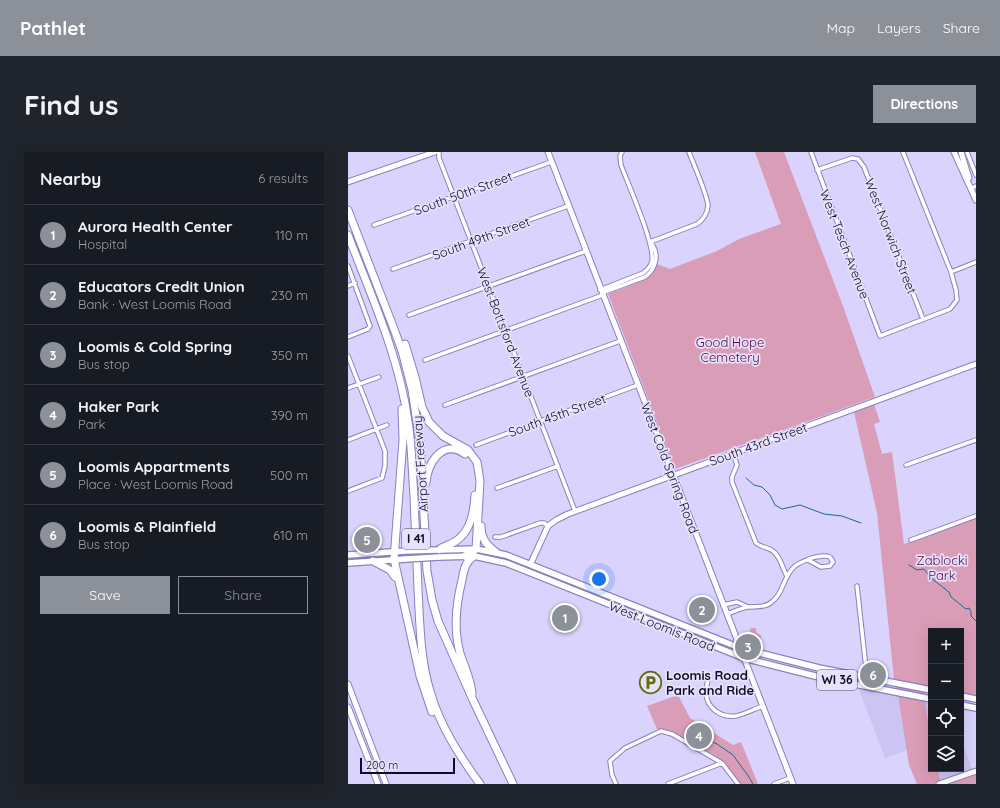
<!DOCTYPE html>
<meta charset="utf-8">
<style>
body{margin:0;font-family:Quicksand,sans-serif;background:#20242c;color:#f1f3f6}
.controls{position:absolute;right:12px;bottom:12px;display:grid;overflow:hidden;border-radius:0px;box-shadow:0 4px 16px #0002}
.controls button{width:36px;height:36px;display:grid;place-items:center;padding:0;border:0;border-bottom:1px solid #363941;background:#171b24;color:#f1f3f6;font:20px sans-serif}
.scale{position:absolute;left:12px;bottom:10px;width:95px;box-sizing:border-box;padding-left:4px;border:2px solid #110b23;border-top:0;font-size:11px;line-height:14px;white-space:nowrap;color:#110b23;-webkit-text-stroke:3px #e6e2fe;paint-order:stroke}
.you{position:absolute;left:251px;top:427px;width:14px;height:14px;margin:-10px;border:3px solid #fff;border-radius:50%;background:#1a73e8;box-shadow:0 0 0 6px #1a73e833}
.badge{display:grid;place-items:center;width:26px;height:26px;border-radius:50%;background:#8c9099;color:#fff;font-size:13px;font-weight:700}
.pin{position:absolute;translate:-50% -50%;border:2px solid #fff;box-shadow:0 1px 4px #0006}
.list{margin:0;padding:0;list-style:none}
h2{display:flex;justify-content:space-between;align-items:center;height:52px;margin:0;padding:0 16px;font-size:17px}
h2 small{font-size:13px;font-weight:400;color:#9ea1a6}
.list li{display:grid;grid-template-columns:26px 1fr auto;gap:12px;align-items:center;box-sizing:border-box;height:60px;padding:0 16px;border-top:1px solid #363941}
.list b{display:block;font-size:15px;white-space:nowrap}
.list p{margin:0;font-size:13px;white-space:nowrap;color:#9ea1a6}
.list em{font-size:13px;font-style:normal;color:#9ea1a6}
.actions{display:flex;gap:8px;padding:12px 16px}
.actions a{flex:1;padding:9px 0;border:1px solid #8c9099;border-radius:0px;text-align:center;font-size:14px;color:#8c9099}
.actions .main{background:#8c9099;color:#fff}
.icon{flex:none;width:22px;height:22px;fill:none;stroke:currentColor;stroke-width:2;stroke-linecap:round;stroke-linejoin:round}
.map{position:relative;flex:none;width:628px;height:632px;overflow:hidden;border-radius:0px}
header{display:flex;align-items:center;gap:24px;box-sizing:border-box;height:56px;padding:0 20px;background:#8c9099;color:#fff}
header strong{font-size:19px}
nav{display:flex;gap:22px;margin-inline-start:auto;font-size:14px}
.intro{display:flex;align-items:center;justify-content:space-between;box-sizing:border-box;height:96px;padding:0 24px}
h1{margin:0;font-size:28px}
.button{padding:10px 18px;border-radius:0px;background:#8c9099;color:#fff;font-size:14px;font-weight:700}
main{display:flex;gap:24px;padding:0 24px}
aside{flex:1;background:#171b24;border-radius:0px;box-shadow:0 4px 16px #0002}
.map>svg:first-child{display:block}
.built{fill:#ccc5f3}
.green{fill:#da9db7}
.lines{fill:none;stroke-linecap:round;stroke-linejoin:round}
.stream{stroke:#186b94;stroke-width:1}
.street-casing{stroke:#8b7fc0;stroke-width:5.5}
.secondary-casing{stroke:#8b7fc0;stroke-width:7}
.primary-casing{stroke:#8b7fc0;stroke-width:8}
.highway-casing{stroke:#8b7fc0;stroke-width:9}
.street{stroke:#fff;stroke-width:3.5}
.secondary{stroke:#fff;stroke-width:5}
.primary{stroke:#fff;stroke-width:5.5}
.highway{stroke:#fff;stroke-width:7}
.primary-bridge-casing{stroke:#8b7fc0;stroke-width:8;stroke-linecap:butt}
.primary-bridge{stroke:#fff;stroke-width:5.5}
.labels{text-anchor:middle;stroke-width:3.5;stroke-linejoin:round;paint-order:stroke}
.shield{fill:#e6e2fe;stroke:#514c65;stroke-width:1}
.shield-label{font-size:12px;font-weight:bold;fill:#110b23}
.street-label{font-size:13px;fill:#110b23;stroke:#e6e2fe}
.park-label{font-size:13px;fill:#590737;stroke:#e6e2fe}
.poi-label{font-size:13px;font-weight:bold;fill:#110b23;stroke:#e6e2fe;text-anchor:start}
</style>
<header>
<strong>Pathlet</strong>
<nav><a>Map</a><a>Layers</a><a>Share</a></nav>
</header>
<div class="intro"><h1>Find us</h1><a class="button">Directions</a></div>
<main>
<aside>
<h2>Nearby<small>6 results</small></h2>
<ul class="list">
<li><span class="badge">1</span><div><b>Aurora Health Center</b><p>Hospital</p></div><em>110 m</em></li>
<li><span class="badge">2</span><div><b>Educators Credit Union</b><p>Bank · West Loomis Road</p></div><em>230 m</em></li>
<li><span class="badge">3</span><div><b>Loomis &amp; Cold Spring</b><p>Bus stop</p></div><em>350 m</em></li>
<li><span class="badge">4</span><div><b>Haker Park</b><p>Park</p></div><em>390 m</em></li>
<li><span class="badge">5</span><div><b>Loomis Appartments</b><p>Place · West Loomis Road</p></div><em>500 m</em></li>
<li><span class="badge">6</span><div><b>Loomis &amp; Plainfield</b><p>Bus stop</p></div><em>610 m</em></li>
</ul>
<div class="actions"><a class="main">Save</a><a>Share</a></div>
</aside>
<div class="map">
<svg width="628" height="632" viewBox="0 0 628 632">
<rect width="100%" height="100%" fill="#d9d3fd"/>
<path class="built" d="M510,535l40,8 9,55 -22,8z
M576,548l7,2v42z
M613,586l11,32 -31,11 -4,-12h24z"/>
<path class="green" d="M407,0h29l59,154 32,91 -200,72 -67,-175c17,-7 40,-12 49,-30l13,5 47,-18 22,-12 42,-15z
M526,252l6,18 -6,2 8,30 10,-2 12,92 72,-26v178l-15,-3v-62h-30v56l-8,-1 8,58v25h6l4,12 35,-8v11h-59l-8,-19 -11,-70 -4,-15 -17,-167 -23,-101z
M403,476h5v4l5,4v4l-7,2 -3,-2 -2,-5z
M330,543l12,23 43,27 8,-3 17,42h-18l-17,-23 -7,-5 -48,-26 -11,-1 -10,-23z"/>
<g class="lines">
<path class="stream" d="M398,326l8,7 8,2 8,8 5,10 7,4 18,-4 24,9 18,2 19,7
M561,413l8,5 7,-1 7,9 18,14 2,5 15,12 3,-1 2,4v4l5,5
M343,577l10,8 6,2 10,5 16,11 16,22 4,7"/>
<defs>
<path id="street" d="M91,0v6l136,353
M463,0l69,184 70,-27 7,-9 -1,-10 -5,-18 -48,-120
M619,0l9,23
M469,18l35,-12 6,1 6,8 59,152
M623,36l5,-2
M26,73l177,-63
M302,90l47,-18c6,-4 10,-10 11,-18 0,-10 -15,-43 -19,-54
M0,114l22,60 -2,3 -20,8
M45,117l175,-63
M603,120l25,-10
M0,134l7,-3
M252,138l43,-17c4,-3 8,-7 9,-12 3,-17 -24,-77 -31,-96l-1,-9 2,-4
M254,141l43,-16c11,-8 15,-23 6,-34
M61,163l177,-64
M0,204l37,95v15l-3,12 -34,13
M77,208l178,-65
M0,236l31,-11
M97,253l175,-64
M0,288l39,-15
M128,293l162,-60
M385,301l4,12 -5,12v5l24,61c6,5 12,4 17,8 8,6 9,17 14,25
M558,313l70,-25
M149,336l61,-22
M147,385h6l39,-14h4l4,3
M563,388l65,-24
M509,434l10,91 -2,9
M375,453l14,-3 11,5
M379,462c6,-2 14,-6 21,-7 7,-1 14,1 21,-3 15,-9 13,-27 26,-38 4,-3 9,-5 14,-7 6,-2 15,-4 21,-2l3,5 -3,4 -9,1 -13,-7
M360,528c-1,4 -2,8 -2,12 0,16 15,26 30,24 9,-2 18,-7 27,-10
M268,632l-4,-9 -2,-14 15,-13 36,-17 11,3 50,29 16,21
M320,632l54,-21
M426,632l16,-6"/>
<path id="secondary" d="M200,0l245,632
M606,0l22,48
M613,0l8,26
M0,30l87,-30
M183,411l17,-37 8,-6 12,-6 408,-150
M0,532l38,100
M0,555l30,77
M591,632l37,-13"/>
<path id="primary" d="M93,398l35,-1 30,6 234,93 79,20 112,22
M0,403l57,-4
M91,405l35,-1 32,7 238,95 75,19 112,22
M0,411l58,-4
M613,544l15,3
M613,553l15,3"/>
<path id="highway" d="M0,58l46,119 8,22 10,39 8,52 7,129 5,29 6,21 35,79 40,84
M0,83c23,60 51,121 60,186 4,25 4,50 6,75 1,31 3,63 4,94 2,34 2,68 12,101 10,35 29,64 50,93
M57,192l10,33 7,30 7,15 14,14 25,14 9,12 3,19 -4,68 -11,7
M54,257l1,31 -9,119 26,117 12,36
M78,331c1,-20 17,-45 39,-29
M133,374c0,12 5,19 15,26
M90,398c6,-4 12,-5 18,-9 15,-10 18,-29 19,-46
M25,409l17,9 5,7
M124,542c-1,-15 -8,-28 -12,-41 -7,-25 -4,-49 2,-73 2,-10 3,-18 12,-24"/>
</defs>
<use href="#street" class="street-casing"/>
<use href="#secondary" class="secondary-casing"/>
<use href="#primary" class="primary-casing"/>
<use href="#highway" class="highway-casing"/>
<use href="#street" class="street"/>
<use href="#secondary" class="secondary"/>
<use href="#primary" class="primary"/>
<use href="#highway" class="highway"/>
<defs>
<path id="primary-bridge" d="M57,399l33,-1
M58,407l33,-2"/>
</defs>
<use href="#primary-bridge" class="primary-bridge-casing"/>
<use href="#primary-bridge" class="primary-bridge"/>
</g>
<defs>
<symbol id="parking-ring" viewBox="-11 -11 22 22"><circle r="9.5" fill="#e6e2fe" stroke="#666909" stroke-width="1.5"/><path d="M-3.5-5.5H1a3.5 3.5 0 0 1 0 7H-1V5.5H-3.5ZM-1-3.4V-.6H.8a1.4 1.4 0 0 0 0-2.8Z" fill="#666909"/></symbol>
</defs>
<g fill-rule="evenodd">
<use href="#parking-ring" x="290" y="518" width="25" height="25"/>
</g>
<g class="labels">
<g class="shield">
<rect x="54" y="377" width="28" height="20" rx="3"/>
<rect x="469" y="518" width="40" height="20" rx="3"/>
</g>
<g class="shield-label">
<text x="68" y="391">I 41</text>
<text x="489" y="532">WI 36</text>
</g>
<g class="street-label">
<text transform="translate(115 41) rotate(-20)" y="5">South 50th Street</text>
<text transform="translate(543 84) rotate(69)" y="5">West Norwich Street</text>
<text transform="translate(133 86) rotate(-20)" y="5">South 49th Street</text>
<text transform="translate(497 92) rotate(69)" y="5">West Tesch Avenue</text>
<text transform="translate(158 180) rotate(69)" y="5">West Bottsford Avenue</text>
<text transform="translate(209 263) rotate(-20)" y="5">South 45th Street</text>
<text transform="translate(410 292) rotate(-20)" y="5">South 43rd Street</text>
<text transform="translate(72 312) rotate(-94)" y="5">Airport Freeway</text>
<text transform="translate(322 316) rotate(69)" y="5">West Cold Spring Road</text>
<text transform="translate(314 474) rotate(22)" y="5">West Loomis Road</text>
</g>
<g class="park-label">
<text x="382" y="195">Good Hope<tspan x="382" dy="15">Cemetery</tspan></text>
<text x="594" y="413">Zablocki<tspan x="594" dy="15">Park</tspan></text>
</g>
<g class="poi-label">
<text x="318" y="528">Loomis Road<tspan x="318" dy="15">Park and Ride</tspan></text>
</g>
</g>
</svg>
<div class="controls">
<button>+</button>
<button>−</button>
<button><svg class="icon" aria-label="locate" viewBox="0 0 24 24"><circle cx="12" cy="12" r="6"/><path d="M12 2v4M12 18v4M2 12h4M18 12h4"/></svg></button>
<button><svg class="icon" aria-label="layers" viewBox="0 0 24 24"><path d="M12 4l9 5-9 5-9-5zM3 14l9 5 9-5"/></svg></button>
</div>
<div class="scale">200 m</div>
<div class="you"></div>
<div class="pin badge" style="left:217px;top:466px">1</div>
<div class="pin badge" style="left:354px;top:458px">2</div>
<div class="pin badge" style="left:400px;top:495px">3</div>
<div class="pin badge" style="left:351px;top:584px">4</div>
<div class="pin badge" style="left:19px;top:388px">5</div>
<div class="pin badge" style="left:525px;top:523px">6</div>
</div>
</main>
